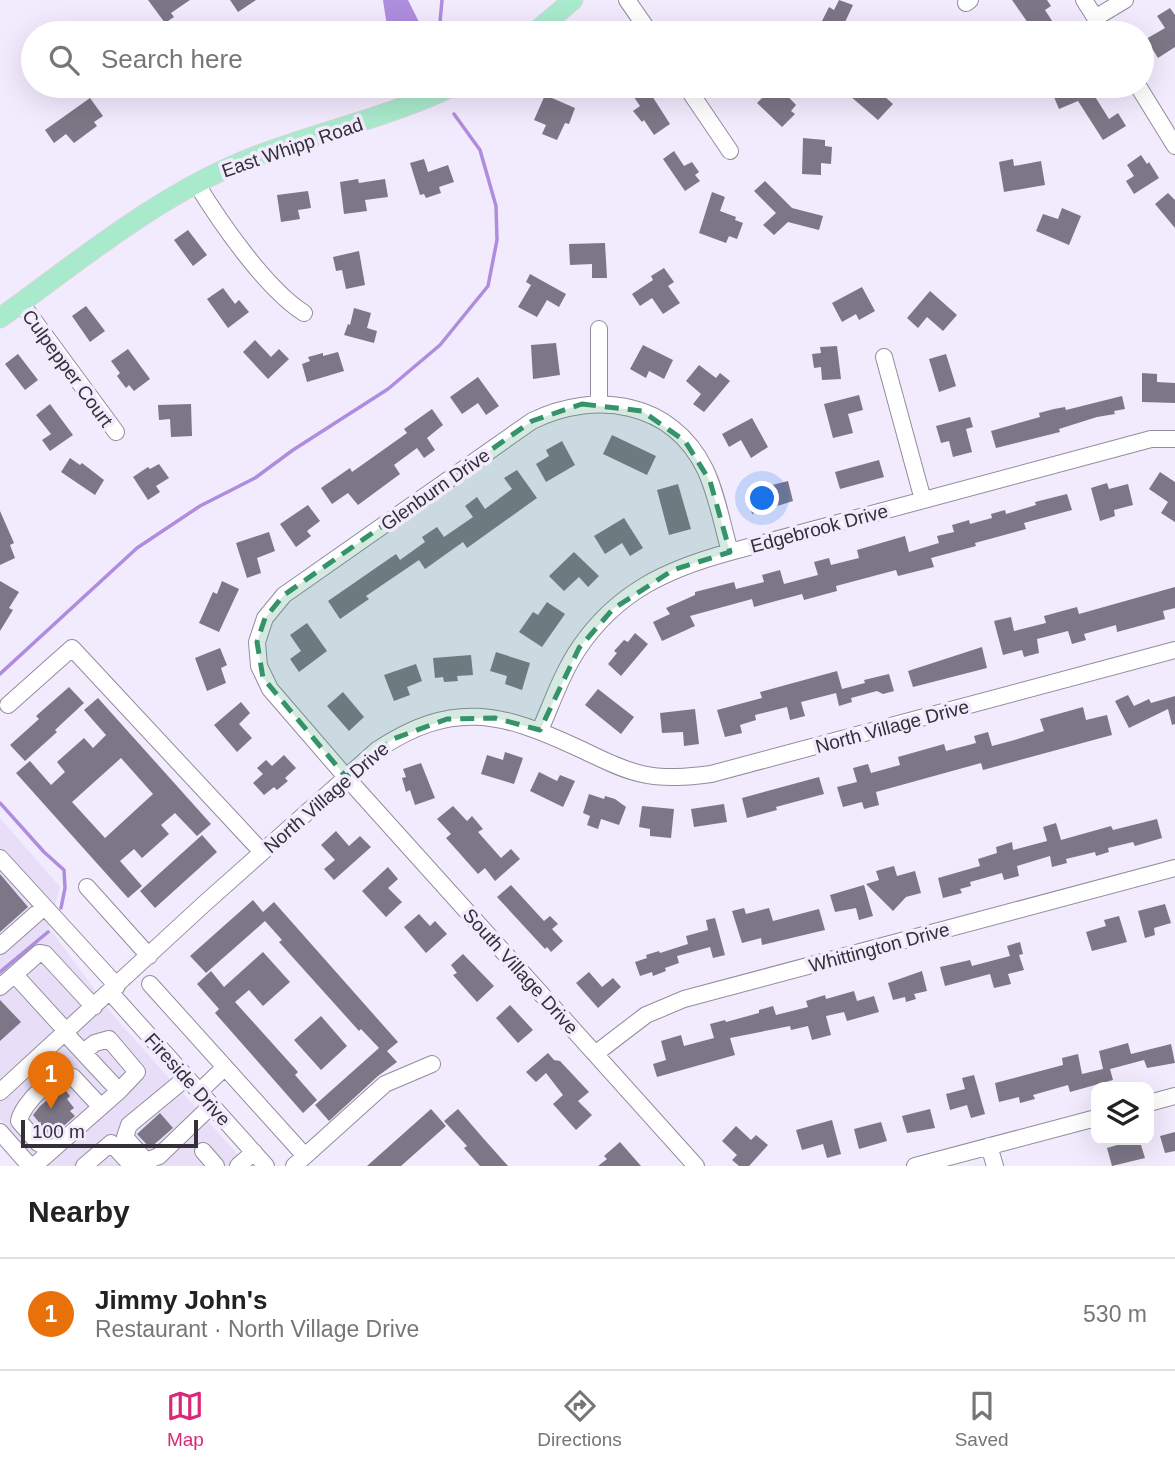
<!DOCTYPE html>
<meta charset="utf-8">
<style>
body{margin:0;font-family:Helvetica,sans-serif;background:#f6f6f6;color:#222}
.controls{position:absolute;right:21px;bottom:21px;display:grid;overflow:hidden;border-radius:14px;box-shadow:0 7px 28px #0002}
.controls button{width:63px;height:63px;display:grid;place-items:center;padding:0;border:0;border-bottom:2px solid #e0e0e0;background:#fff;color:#222;font:35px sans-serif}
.scale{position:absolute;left:21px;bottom:18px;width:177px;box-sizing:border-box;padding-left:7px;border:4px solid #333037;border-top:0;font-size:19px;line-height:24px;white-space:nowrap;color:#333037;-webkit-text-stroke:5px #f2ebfe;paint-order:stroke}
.you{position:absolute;left:763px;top:499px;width:24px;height:24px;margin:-18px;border:5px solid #fff;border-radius:50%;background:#1a73e8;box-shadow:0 0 0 10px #1a73e833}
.badge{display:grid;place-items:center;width:46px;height:46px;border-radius:50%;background:#db2777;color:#fff;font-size:23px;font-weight:700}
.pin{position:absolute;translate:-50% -58px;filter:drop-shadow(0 2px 4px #0008)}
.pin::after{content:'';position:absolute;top:37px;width:24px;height:21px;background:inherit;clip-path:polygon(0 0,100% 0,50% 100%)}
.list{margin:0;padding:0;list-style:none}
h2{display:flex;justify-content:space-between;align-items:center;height:91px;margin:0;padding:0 28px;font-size:30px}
h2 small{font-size:23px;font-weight:400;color:#767676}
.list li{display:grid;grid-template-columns:46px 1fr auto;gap:21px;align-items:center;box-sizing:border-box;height:112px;padding:0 28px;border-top:2px solid #e0e0e0}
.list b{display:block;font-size:26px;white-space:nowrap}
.list p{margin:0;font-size:23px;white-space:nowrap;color:#767676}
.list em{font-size:23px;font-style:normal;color:#767676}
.icon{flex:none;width:38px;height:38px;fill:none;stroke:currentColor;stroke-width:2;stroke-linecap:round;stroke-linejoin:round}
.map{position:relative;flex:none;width:1175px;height:1166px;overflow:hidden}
.search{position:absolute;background:#fff;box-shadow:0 7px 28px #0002;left:21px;right:21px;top:21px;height:77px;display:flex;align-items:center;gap:18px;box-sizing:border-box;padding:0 24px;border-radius:38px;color:#767676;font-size:26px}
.sheet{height:203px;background:#fff}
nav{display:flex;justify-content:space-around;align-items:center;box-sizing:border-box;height:98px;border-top:2px solid #e0e0e0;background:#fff;font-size:19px;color:#767676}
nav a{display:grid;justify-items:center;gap:4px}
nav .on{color:#db2777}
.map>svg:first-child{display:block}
.built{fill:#e8def8}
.water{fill:#ae8dde}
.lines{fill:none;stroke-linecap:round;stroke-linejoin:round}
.stream{stroke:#ae8dde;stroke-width:3.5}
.building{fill:#7c7686;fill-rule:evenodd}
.minor-casing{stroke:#928c9c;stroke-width:18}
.major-casing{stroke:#d6d6d7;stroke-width:21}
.minor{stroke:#fff;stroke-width:16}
.major{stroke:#a9eacd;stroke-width:19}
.marked{fill:#34936b;fill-opacity:0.2;stroke:#34936b;stroke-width:5;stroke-dasharray:14 9;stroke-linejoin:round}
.labels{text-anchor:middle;stroke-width:7;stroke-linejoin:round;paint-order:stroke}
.street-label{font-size:19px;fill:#333037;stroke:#f2ebfe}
</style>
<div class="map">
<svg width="1175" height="1166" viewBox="0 0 1175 1166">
<rect width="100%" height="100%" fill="#f2ebfe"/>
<path class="built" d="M0,818l60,69 -11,41 68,92 131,146h-207l-41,-47z"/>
<path class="water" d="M383,0h25l11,22v11h-31z"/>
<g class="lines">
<path class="stream" d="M439,33l3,-33
M0,674l137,-126 63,-42 55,-28 38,-28 95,-61 52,-44 48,-59 9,-46 -1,-34 -16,-56 -26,-36
M0,803l44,49 20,18 1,18 -4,20
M0,972l48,-40"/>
</g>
<path class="building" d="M148,0h42l-19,13 3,4 -9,6z
M230,0h26l-18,12z
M839,0l14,5 -13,28h-20l5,-10 -3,-2 7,-14 5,3z
M1012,0h35l4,6 -6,4 15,23h-25z
M1170,8l5,7v32l-17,11 -12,-19 19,-11 -8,-12z
M774,86h4l18,19 -5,6 4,3 -13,13 -25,-24z
M859,86h5l8,7 4,-4 17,15 -15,16 -28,-24z
M1066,86h49l-21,9 15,24 9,-6 8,13 -23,14 -25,-39 -19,8 -5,-12 14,-6z
M647,88l23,36 -16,11 -10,-15 -2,2 -9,-11 7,-5 -6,-9z
M545,95l30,13 -6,16 -4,-1 -8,17 -15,-6 4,-9 -12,-5z
M90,98l13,18 -9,6 3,4 -23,17 -8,-9 -12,9 -9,-13z
M803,138l22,2v6l7,1 -1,17 -10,-1v12l-19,-1z
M674,151l10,15 8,-4 7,10 -4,3 5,6 -15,10 -22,-32z
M1141,155l6,9 2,-2 10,16 -25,16 -8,-13 8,-5 -7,-11z
M424,159l4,13 20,-7 6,17 -15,5 2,6 -15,5 -2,-4 -4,1 -10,-32z
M1013,159l1,7 27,-5 4,24 -41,7 -5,-30z
M358,179l1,4 26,-4 3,18 -23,3 2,11 -23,3 -4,-32z
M765,181l27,27 31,8 -4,14 -31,-8 -14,13 -11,-10 13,-12 -22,-22z
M308,191l3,17 -13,2 2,9 -19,3 -4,-27z
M712,192l13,5 -5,14 16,6 -1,3 8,3 -6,16 -8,-3 -3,7 -27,-10z
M1168,193l7,7v28l-20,-24z
M1062,208l19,8 -12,29 -33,-14 7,-17 15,5z
M188,230l19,25 -14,11 -19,-26z
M605,243l2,35h-15v-14l-22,1 -1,-21z
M359,251l6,34 -19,4 -4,-19 -6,1 -3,-14z
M664,268l10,14 -6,4 12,17 -17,11 -11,-16 -12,8 -8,-12 21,-14 -2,-4z
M530,274l36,20 -7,13 -12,-7 -10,17 -19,-10 13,-22 -5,-3z
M862,287l13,24 -16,9 -3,-6 -14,8 -10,-19z
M223,288l12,16 4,-4 10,12 -21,16 -21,-29z
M930,291l27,24 -14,16 -16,-14 -9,11 -11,-10z
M86,306l19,25 -15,11 -18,-26z
M354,308l17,5 -4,15 10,3 -3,12 -30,-8 4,-11 2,1z
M255,340l16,17 8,-8 10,10 -21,20 -25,-27z
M556,343l4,32 -27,4 -2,-34z
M643,345l30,15 -9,19 -15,-8 -3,7 -16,-9z
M837,346l4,33 -19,1 -1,-13 -7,1 -2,-14 9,-1 -1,-6z
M128,349l22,30 -16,12 -5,-6 -3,3 -9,-12 3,-3 -9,-12z
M338,352l6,19 -37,11 -5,-18 8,-3 -2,-4 15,-4v3z
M18,354l20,26 -13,10 -20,-26z
M946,354l10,32 -17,6 -10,-33z
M699,365l17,13 4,-5 10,8 -26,31 -11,-8 8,-10 -15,-13z
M1142,373l15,1v8l18,1v20l-33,-1z
M478,377l21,29 -13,9 -8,-12 -16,11 -12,-17z
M859,395l4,15 -15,4 5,19 -20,5 -9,-34z
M1122,396l3,13 -11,2 1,3 -18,3 -38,12 1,3 -64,16 -5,-17 49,-14 -1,-4 15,-4 11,-2 1,3z
M50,404l23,31 -23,16 -8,-11 9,-6 -15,-19z
M191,404l1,32 -21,1 -1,-18 -11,1 -1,-15z
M432,409l11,16 -16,13 8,12 -11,8 -7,-10 -23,17 6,9 -42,31 -10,-12 -16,11 -11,-16 29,-20 2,4 55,-39 -3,-4z
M970,417l3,10 -7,2 6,23 -19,5 -4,-16 -8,2 -5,-17z
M752,418l16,29 -17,11 -10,-18 -12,7 -7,-13z
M612,435l44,21 -9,19 -44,-21z
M562,441l13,24 -29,17 -10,-18 13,-8 -3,-6z
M70,458l10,7 2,-2 22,17 -9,15 -34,-23z
M879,460l5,17 -44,12 -5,-17z
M159,464l10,14 -13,8 4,6 -12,8 -15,-23 15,-10 2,2z
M517,470l20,28 -70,50 -4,-6 -38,27 -6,-9 -53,36 3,3 -29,20 -12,-18 68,-47 4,6 25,-18 -3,-5 15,-10 7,10 29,-20 -8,-11 12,-9 8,12 27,-20 -8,-11z
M1160,472l15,10v40l-14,-9 7,-11 -19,-13z
M788,481l5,20 -41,13 -4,-16 13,-4 -1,-6z
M1107,483l2,6 19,-5 5,21 -19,5 1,6 -15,5 -9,-33z
M678,484l13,45 -22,6 -12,-45z
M1067,494l5,16 -48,13 2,6 -51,14 1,3 -45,12 3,9 -36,9 -2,-6 -60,16 1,5 -33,9 -2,-6 -48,13 -2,-8 -62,17 5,10 -33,15 -9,-19 17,-8 -4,-6 29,-13v-3l39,-10 2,7 28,-7 -2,-7 18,-5 4,14 34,-9 -4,-13 15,-4 2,7 28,-7 -2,-8 48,-14 4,16 30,-9 -2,-7 17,-4 -2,-7 17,-5 1,4 22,-6 -1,-4 14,-4 1,4 30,-9 -1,-3z
M308,505l12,16 -13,10 4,5 -15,11 -16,-23z
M0,511l14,32 -4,2 5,13 -15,7z
M624,518l19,30 -13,8 -8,-13 -17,11 -11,-18z
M269,532l6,19 -18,7 4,15 -14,5 -11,-35z
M574,552l25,24 -11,11 -9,-10 -15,14 -15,-15z
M0,581l19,11 -10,16 4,2 -13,21z
M222,581l17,8 -20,43 -20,-9 14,-31 4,2z
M1175,587v21l-12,3 2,8 -48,13 -1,-7 -32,9 2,6 -14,4 -4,-13 -31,8 2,14 -15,4 -2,-7 -19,5 -9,-34 17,-4 3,14 32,-8 -2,-7 33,-9 2,7z
M547,602l18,12 -23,33 -23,-15 14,-20 5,3z
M307,623l20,28 -28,21 -9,-13 11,-8 -11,-16z
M635,633l13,11 -27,32 -13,-12 9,-11 -3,-2 10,-11 4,2z
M982,647l5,21 -74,19 -5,-16z
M220,648l7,17 -6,3 5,15 -19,8 -12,-33z
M496,652l34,11 -8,27 -17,-6 2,-8 -17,-5z
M471,655l2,20 -16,1 1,5 -14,1 -1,-5 -8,1 -2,-20z
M416,664l6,17 -15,6 3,8 -16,6 -10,-26z
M837,671l5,18 23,-6 -1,-3 25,-6 5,17 -11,3 -6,-3 -26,7 1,4 -13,4 -3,-13 -35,9 4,14 -15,4 -3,-13 -32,8 1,5 -16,5 2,8 -17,4 -8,-27 45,-12 -2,-6z
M69,687l15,16 -29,27 2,2 -32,29 -15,-16 29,-26 -3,-3z
M598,689l36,28 -13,17 -36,-29z
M343,692l21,25 -15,14 -22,-25z
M1128,695l6,11 15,-7 2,4 24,-7v28l-3,1 -4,-16 -39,19 -14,-27z
M98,698l113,126 -14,12 -22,-23 -14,12 8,9 -27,24 -8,-9 -14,12 22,25 -14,12 -112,-125 14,-12 21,24 14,-13 -8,-10 27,-24 9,10 13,-13 -22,-25zM121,758l32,36 -48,44 -33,-36z
M241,702l9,11 -11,11 13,14 -15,14 -23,-27z
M1083,707l3,13 21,-5 5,20 -129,35 -2,-7 -105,29 3,13 -15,4 -2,-7 -19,5 -6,-20 20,-5 -4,-14 15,-4 3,9 29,-8 -2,-8 46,-13 2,7 30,-8 -2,-7 14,-4 4,14 19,-5 33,-10 -4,-12z
M695,709l4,35 -15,2 -1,-14 -21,1 -2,-20z
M505,752l18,6 -9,26 -33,-10 6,-19 16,5z
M284,755l12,13 -11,10 3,3 -11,9 -3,-3 -10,8 -11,-12 10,-9 -6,-6 9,-8 6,6z
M421,763l14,35 -20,7 -5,-15 -4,2 -4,-14 4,-1 -3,-8z
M539,772l18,9 3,-6 15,6 -12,26 -33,-16z
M819,777l5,17 -48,13 1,3 -30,8 -5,-20z
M589,794l15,5 1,-3 10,3 11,8 -7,18 -18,-6 -3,10 -11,-4 3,-9 -7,-3z
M724,804l3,18 -33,5 -3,-18z
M453,806l14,15 5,-5 11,13 -5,3 23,26 10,-9 9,10 -25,22 -10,-13 -7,6 -32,-36 5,-4 -14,-15z
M642,806l32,3 -3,29 -21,-2v-7l-11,-2z
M1157,819l5,19 -27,8 -2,-4 -25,6 1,4 -13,4 -1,-4 -29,7 1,4 -15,4 -2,-11 -33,10 2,10 -15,4 -2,-7 -32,9 1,4 -11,3 2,4 -19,5 -5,-20 42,-12 -2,-7 19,-6 -1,-6 16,-5 1,8 34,-9 -4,-14 13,-4 5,17 50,-14 2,4z
M336,831l13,15 11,-10 11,11 -37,33 -10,-11 11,-9 -14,-15z
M202,835l15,17 -62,56 -15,-17z
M894,866l3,10 18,-5 6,22 -15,4 -13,14 -27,-27 13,-4 -3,-9z
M388,867l10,12 -10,9 14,14 -16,15 -24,-26z
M0,874l28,33 -28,25z
M511,885l33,36 6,-5 8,8 -6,5 11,12 -12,11 -4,-5 -2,2 -48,-52z
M864,885l9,31 -14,4 -3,-12 -21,4 -5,-17z
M253,900l10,12 11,-10 124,140 -11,9 10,11 -19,14 -49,45 -14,-16 64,-57 -18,-19 -2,2 -80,-89 3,-2 -17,-19 -59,52 -16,-17z
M1165,904l6,19 -17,5 1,7 -10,3 -7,-27z
M744,908l2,6 23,-6 4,13 46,-12 6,21 -63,15 -1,-7 -19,5 -10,-32z
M419,914l11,12 5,-5 12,13 -21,19 -22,-26z
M1119,916l8,26 -35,9 -6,-19 20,-6 -2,-6z
M715,918l10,37 -12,3 -3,-11 -33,9 2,7 -14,5 1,3 -13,5 -1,-4 -12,4 -5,-14 12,-4 -1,-3 13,-4 1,2 28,-9 -2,-8 22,-6 -2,-10z
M1020,942l3,12 -4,1 5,15 -16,4 3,10 -17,4 -4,-14 -45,12 -5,-19 30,-7 2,6 38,-10 -3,-10z
M263,952l27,30 -27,24 -14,-16 -14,12 63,70 -3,3 22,25 -14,13 -88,-100 4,-4 -22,-25 14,-13 13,16z
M463,954l31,32 -17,16 -24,-27 4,-2 -6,-8z
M922,971l5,20 -13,3 2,5 -10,3 -1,-5 -12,3 -5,-17z
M589,972l13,15 11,-9 8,9 -23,21 -22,-25z
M854,991l3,10 17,-5 5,16 -32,9 -3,-9 -18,4 5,19 -19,5 -4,-14 -17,4 -1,-4 -60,12 5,17 -78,22 -4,-13 13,-4 -5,-19 20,-6 3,11 30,-8 -4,-14 15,-4 1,2 33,-9v-3l14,-4 3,9 32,-8 -2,-6 19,-6 1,4z
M0,1000l21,22 -21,19z
M510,1005l23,25 -15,13 -22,-25z
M321,1016l26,30 -26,24 -27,-30z
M1128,1043l3,11 40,-10 4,19 -28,5 -3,-8 -34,9 3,11 -43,12 -2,-7 -35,10 2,4 -15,4 -1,-6 -20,5 -4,-19 68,-18 -1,-7 16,-4 4,20 21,-5 -4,-18z
M548,1053l6,7 6,1 29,31 -11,9 14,14 -16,15 -23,-26 10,-9 -17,-22 -10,9 -10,-10z
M974,1075l11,39 -14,4 -4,-13 -17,5 -4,-16 19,-5 -3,-11z
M63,1087l7,9 -3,3 7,9 -4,3 5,5 -24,21 -18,-22 7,-9z
M431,1109l15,17 -45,40h-34z
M458,1109l25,29 25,28h-28l-16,-18 3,-2 -23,-25z
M930,1109l5,19 -28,5 -5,-17z
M160,1113l13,15 -23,20 -13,-14z
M832,1120l9,34 -14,4 -4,-14 -21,6 -6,-20z
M881,1122l6,19 -28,8 -5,-20z
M736,1126l15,14 5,-5 12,10 -19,21h-10l-7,-6 5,-5 -15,-14z
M1175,1132v19l-10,2 -5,-17z
M1131,1141l1,3 8,-2 5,16 -33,8 -5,-18z
M620,1142l21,24h-43l9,-7 -3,-3z"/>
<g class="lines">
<defs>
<path id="minor" d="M627,0l23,33
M1084,0l21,33
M966,3l4,-3
M1095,18l30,-18
M686,86l44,65
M1138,86l37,60
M196,183c24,39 70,106 108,130
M21,303l95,129
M884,357l39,143
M599,403v-74
M8,705l64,-57 190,204
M540,730c12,-27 22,-57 39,-82 38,-56 88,-79 151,-96l421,-113h24
M0,858l117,128
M87,887l62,69
M0,946l43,-38
M15,975l52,57
M150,984l155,172
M0,987l39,-34 6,1 49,53
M110,992l156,174
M65,1033l54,58 18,-19 -28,-33 -14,4 -12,9
M595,1054l51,-39 38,-16 491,-131
M186,1078l-57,47 -4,12 21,24 13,-5 52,-50
M0,1092l204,-188 173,-154c75,-50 124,-38 201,-2 20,9 41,21 64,26 23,5 46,3 69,0l464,-124
M199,1092l26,-25
M1149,1103l26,-7
M0,1132l30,34
M989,1146l6,20
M52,1150l-14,-7 -19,-22c3,-17 38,-53 54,-44l28,30
M203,1151l13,15
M34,1166l85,-75
M84,1166l27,-23 21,23
M238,1166l16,-14
M294,1166l91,-82 47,-20
M696,1166l-350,-389 -76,-88 -11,-23 -2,-24 8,-24 19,-23 248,-174c63,-31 140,-20 173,48 12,25 17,55 25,83
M915,1166l181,-48"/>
<path id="major" d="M534,33l39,-33
M0,318c75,-54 147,-114 232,-152 72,-32 150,-45 221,-80"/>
</defs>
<use href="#minor" class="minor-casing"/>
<use href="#major" class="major-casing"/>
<use href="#minor" class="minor"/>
<use href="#major" class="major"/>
</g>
<path class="marked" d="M582,404l60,7 43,30 25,40 20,71 -57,18 -60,39 -34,39 -39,82 -45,-12 -48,1 -54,20 -47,38 -83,-99 -6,-36 8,-24 19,-23 248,-174z"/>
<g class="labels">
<g class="street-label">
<text transform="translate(292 147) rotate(-19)" y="7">East Whipp Road</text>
<text transform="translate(68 368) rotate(54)" y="7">Culpepper Court</text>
<text transform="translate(435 489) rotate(-35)" y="7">Glenburn Drive</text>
<text transform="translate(819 528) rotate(-15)" y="7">Edgebrook Drive</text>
<text transform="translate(892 726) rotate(-15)" y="7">North Village Drive</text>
<text transform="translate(326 797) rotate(-41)" y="7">North Village Drive</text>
<text transform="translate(879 947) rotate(-15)" y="7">Whittington Drive</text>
<text transform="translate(521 971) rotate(48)" y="7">South Village Drive</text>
<text transform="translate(188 1079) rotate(48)" y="7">Fireside Drive</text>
</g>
</g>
</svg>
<div class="controls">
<button><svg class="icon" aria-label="layers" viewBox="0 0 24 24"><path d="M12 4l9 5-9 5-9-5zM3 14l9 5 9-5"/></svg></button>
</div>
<div class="scale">100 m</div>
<div class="you"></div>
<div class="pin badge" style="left:51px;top:1109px;background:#e8710a">1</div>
<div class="search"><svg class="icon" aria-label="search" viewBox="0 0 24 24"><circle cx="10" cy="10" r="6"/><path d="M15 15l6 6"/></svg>Search here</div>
</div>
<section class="sheet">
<h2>Nearby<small></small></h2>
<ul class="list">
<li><span class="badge" style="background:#e8710a">1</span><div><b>Jimmy John's</b><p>Restaurant · North Village Drive</p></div><em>530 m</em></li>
</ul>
</section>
<nav>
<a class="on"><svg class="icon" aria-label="map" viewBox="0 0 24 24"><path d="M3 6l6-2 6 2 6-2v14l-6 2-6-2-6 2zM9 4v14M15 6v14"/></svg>Map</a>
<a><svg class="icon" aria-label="directions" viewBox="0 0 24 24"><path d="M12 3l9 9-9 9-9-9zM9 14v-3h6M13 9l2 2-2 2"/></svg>Directions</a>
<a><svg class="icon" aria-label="saved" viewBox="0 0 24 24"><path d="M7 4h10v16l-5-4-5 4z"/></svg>Saved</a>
</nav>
